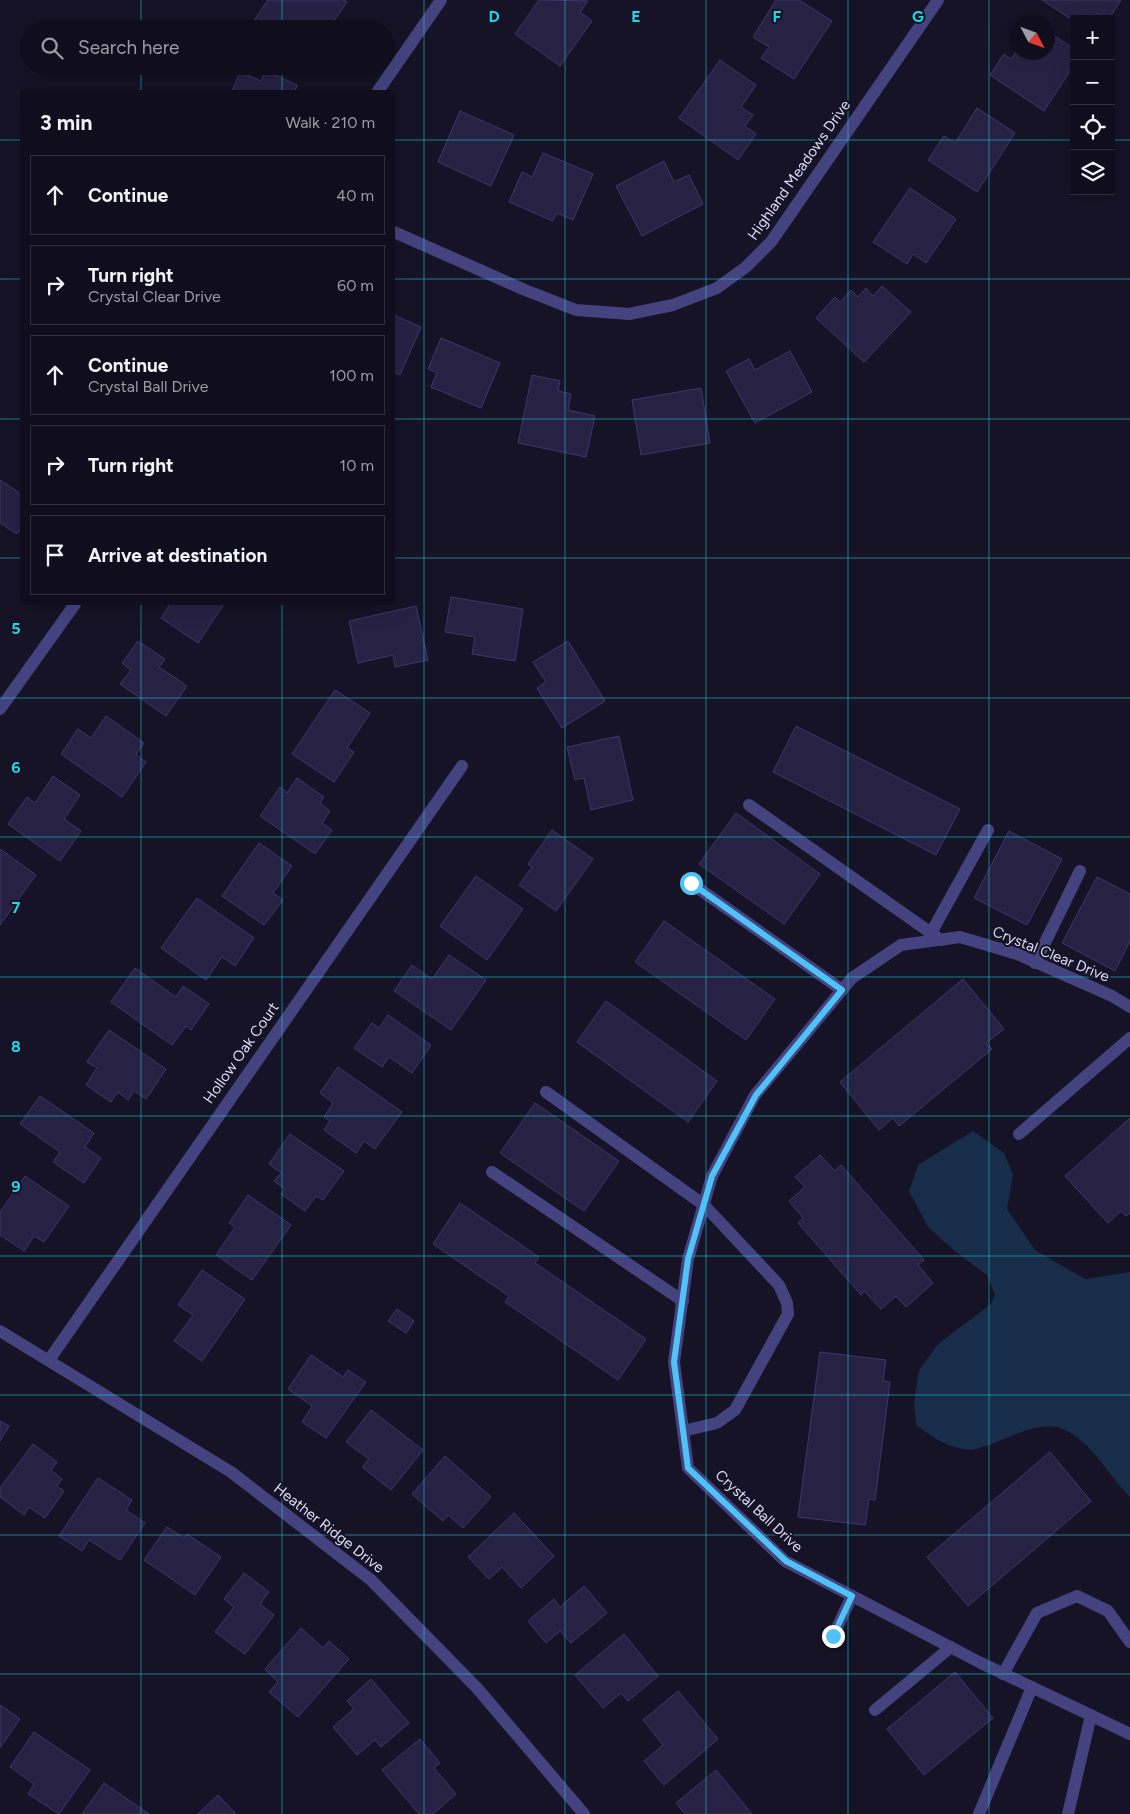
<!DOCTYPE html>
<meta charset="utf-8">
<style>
body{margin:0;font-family:Figtree,sans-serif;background:#191725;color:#f1f3f6}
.controls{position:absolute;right:15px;top:15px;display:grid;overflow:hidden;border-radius:0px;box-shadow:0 5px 20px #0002}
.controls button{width:45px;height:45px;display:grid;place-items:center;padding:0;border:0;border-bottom:1px solid #302e3b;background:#100e1c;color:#f1f3f6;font:25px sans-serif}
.compass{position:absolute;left:1010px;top:15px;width:45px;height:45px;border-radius:50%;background:#100e1c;box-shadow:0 5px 20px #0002;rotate:131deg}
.stop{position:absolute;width:15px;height:15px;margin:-11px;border:4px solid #4fc3f7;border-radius:50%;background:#fff}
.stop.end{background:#4fc3f7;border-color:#fff;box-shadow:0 1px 5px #0008}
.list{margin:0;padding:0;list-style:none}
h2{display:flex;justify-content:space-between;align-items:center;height:65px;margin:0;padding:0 20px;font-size:21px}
h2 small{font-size:16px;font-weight:400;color:#9c9ca3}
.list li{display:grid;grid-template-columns:32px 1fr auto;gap:15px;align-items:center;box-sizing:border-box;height:80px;margin:0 10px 10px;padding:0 10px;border:1px solid #302e3b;border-radius:0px}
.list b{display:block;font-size:19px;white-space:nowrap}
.list p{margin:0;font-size:16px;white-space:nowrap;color:#9c9ca3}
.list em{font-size:16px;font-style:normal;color:#9c9ca3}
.icon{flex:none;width:28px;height:28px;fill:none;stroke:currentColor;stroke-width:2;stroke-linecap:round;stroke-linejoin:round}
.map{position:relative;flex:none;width:1130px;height:1814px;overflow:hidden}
.search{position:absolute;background:#100e1c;box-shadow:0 5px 20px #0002;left:20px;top:20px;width:375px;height:55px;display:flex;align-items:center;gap:12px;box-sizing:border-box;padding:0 18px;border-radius:28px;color:#9c9ca3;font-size:19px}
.panel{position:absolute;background:#100e1c;box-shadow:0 5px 20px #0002;left:20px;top:90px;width:375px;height:515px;border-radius:0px}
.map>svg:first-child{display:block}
.water{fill:#172d4a}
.building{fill:#272144;stroke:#3f366d}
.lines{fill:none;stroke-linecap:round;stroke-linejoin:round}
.lane{stroke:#44437f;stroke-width:12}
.street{stroke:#44437f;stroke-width:12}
.route{stroke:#4fc3f7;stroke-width:6}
.grid{fill:none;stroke:#1fd6e3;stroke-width:1;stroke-opacity:0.55}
.labels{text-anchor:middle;stroke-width:4;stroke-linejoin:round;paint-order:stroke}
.street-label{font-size:15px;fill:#dedbfb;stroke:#151325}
.grid-label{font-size:16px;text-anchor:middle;font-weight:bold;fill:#1fd6e3;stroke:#151325;stroke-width:4;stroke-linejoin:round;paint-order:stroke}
</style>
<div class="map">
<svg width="1130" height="1814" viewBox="0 0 1130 1814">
<rect width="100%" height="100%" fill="#151325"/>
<path class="water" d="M973,1131l31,22 9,22 -6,34 28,41 50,29 45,-7v225c-21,-21 -39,-56 -67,-68 -22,-10 -56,10 -77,17 -5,1 -10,4 -15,4 -24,-2 -37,-12 -55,-25l-2,-22 5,-33 19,-26 53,-40 4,-10 -8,-19 -31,-23 -28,-25 -19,-36 9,-26z"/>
<path class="building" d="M268,0h76l3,2 -19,27h-30l-4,-3 -2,3h-36l-5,-4z
M539,0l49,1 -8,11 12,9 -32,45 -45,-32z
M776,0h23l33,21 -38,58 -33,-21 8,-11 -16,-10z
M1042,0h79l-12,19 -12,-6 -4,6h-19v2z
M1048,32l26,17v16l-30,46 -54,-36 14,-21 7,5 7,-10v3h30z
M720,60l36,25 -15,22 12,8 -8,11 11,8 -18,26 -59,-42z
M266,71l31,14 -2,6h-63l8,-19 21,9z
M977,108l38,25 -38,59 -49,-32 16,-24 11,7z
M460,111l54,24 -23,51 -53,-24z
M543,153l50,21 -20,46 -16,-7 -4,8 -44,-19 13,-30 10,5z
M664,161l10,21 15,-7 14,29 -61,32 -26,-50z
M910,188l46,31 -30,44 -13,-9 -6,10 -34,-22z
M882,286l29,26 -47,50 -48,-44 19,-21 5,5 11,-12 7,7 8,-9 7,8z
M394,315l27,12 -21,48 -6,-3z
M441,338l59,25 -19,45 -50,-21 6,-14 -9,-4z
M790,351l22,41 -57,31 -29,-52 23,-12 6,11z
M532,375l28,6 -2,10 13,3 -3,16 27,6 -9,41 -68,-14z
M701,388l9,55 -69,12 -9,-55z
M0,480l21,14v35l-4,5 -17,-11z
M451,597l72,12 -8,52 -43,-7 3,-17 -30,-5z
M170,604h54l-26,39 -37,-25z
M416,606l12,54 -33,7 -2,-12 -35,8 -9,-42z
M138,641l27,18 -6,8 28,19 -21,30 -46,-32 11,-14 -9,-7z
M568,641l37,60 -43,27 -25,-40 9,-6 -13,-20z
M335,690l35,23 -23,35 7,4 -20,30 -42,-28z
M106,716l38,27 -8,12 10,7 -24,35 -61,-43 17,-25 13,9z
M796,726l164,83 -24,46 -163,-83z
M619,736l14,64 -42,10 -7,-32 -9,2 -8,-33z
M53,776l27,19 -16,24 17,12 -21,30 -52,-37 19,-27 8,6z
M297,778l27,19 -4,6 10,8 -8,12 10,7 -17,24 -55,-38 20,-29 7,6z
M736,813l84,61 -36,50 -85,-60z
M552,830l41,29 -37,52 -37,-26 13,-18 -4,-3z
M1009,831l53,28 -35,66 -53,-27z
M259,843l33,23 -19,27 10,7 -19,25 -42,-29z
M0,849l36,26 -36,50z
M476,876l47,33 -36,51 -47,-34z
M1097,877l33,17v47l-15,30 -53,-28z
M197,898l57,40 -19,28 -13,-9 -16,23 -45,-32z
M664,921l111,78 -29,41 -111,-78z
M449,955l37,25 -35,50 -57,-39 18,-26 20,14z
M135,968l41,29 7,-11 26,18 -18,26 -5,-4 -14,19 -61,-43z
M963,979l41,50 -18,14 6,6 -93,77 -6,-8 -14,12 -39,-48z
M606,1001l111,80 -29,41 -111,-80z
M388,1015l43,30 -19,28 -23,-16 -7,10 -28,-19 18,-25 7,5z
M109,1030l57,39 -20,30 -12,-8 -6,9 -10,-8 -7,10 -25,-17 11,-17 -10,-6z
M338,1067l64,45 -27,37 -11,-8 -8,12 -32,-23 6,-9 -6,-4 9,-14 -13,-10z
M40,1096l54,37 -9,14 16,11 -17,25 -31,-21 7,-10 -40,-28z
M535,1103l84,58 -35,50 -84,-58z
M1130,1118v95l-4,3 -5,-5 -13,12 -43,-47z
M290,1134l54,37 -21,29 -7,-4 -11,15 -24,-17 4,-5 -11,-8 7,-8 -12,-9z
M820,1155l15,16 6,-6 83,95 -6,5 15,18 -27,24 -10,-11 -15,13 -17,-18 -3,4 -63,-72 5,-5 -14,-17 16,-14 -10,-10z
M25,1176l44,30 -25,36 -10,-6 -10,15 -24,-16v-23z
M248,1195l43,30 -39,55 -36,-25 19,-28 -6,-4z
M460,1203l79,54 -4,6 111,76 -28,41 -113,-78 4,-6 -76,-52z
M202,1270l43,29 -43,62 -28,-20 19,-26 -15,-10z
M397,1309l17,12 -8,12 -18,-12z
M820,1352l66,8 -3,21 7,1 -15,118 -6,-1 -4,26 -67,-8z
M311,1355l32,22 5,-7 18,12 -40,56 -24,-16 10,-16 -24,-17z
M371,1410l52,40 -32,40 -29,-23 7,-8 -23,-17z
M0,1421l9,5 -9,15z
M33,1444l24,18 -6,8 11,9 -5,7 7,5 -19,27 -16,-11 -5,8 -24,-18v-9z
M1050,1452l41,49 -123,105 -41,-49z
M445,1456l46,41 -28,31 -15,-13 -5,6 -31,-27z
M98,1478l34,22 -6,10 19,13 -25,37 -31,-20 -7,11 -23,-15z
M514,1513l40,43 -33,32 -19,-21 -13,12 -21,-22z
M167,1527l17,11 3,-4 34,23 -26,38 -51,-35z
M244,1573l25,19 -9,12 14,11 -29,39 -30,-22 19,-25 -10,-8z
M584,1586l23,27 -36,30 -11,-12 -14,12 -18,-22 26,-22 6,8z
M301,1628l22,20 6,-7 20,18 -51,58 -29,-25 9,-10 -13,-13z
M624,1634l34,42 -30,25 -7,-8 -18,15 -28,-33z
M955,1672l38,46 -69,57 -37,-46z
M371,1679l38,44 -28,24 -6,-7 -18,15 -24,-28 21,-18 -7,-8z
M678,1691l40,48 -54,46 -20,-24 19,-16 -20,-25z
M0,1705l20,14 -20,29z
M34,1732l56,38 -31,44 -31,-20 6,-10 -24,-17z
M420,1739l20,24 -6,5 22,26 -23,20h-14l-37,-44z
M716,1770l36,44h-67l-9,-11z
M104,1783l45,31h-67z
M218,1795l18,19h-38z"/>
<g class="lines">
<path class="lane" d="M749,805l192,135
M691,883l151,107
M931,933l57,-103
M1035,963l45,-92
M546,1092l158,113 75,80 8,18 1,11 -53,96 -18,13 -34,8
M1019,1134l111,-96
M492,1172l191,129
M833,1636l19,-40
M1003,1674l34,-61 40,-17 31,15 22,31
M875,1710l76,-63
M979,1814l53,-127
M1068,1814l23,-99"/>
<path class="street" d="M378,91l63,-91
M394,232l131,58 51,20 53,4 44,-9 44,-17 29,-21 25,-25 167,-242
M0,709l75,-105
M1130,1007l-18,-11 -95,-42 -57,-17 -59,8 -49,33 -97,117 -43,81 -24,83 -14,103 14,106 97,93 196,102 149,71
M0,1331l231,141 140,108 106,108 107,126
M49,1360l413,-594"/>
</g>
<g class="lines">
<path class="route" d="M691,883l151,107 -86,105 -44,81 -24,83 -14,103 14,106 98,93 66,35 -19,40"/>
</g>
<path class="grid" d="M141,0v29M282,0v29M424,0v1814M565,0v1814M706,0v1814M848,0v1814M989,0v1814M141,66v25M282,66v25M0,140h21M394,140h680M1111,140h19M0,279h21M394,279h736M0,419h21M394,419h736M0,558h21M394,558h736M141,604v1210M282,604v1210M0,698h1130M0,837h1130M0,977h1130M0,1116h1130M0,1256h1130M0,1395h1130M0,1535h1130M0,1674h1130"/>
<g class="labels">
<g class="street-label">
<text transform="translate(799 170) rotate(-55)" y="5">Highland Meadows Drive</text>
<text transform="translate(1051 954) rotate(22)" y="5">Crystal Clear Drive</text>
<text transform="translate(241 1053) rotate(-55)" y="5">Hollow Oak Court</text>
<text transform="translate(759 1511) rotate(43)" y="5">Crystal Ball Drive</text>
<text transform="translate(329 1528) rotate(38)" y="5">Heather Ridge Drive</text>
</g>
</g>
<g class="grid-label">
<text x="494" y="22">D</text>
<text x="636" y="22">E</text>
<text x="777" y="22">F</text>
<text x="918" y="22">G</text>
<text x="16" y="634">5</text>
<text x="16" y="773">6</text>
<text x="16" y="913">7</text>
<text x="16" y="1052">8</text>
<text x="16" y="1192">9</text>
</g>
</svg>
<div class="controls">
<button>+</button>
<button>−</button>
<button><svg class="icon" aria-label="locate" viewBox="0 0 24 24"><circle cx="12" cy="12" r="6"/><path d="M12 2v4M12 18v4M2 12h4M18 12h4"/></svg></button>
<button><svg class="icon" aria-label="layers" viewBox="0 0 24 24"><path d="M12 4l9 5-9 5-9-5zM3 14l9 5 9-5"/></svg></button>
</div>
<svg class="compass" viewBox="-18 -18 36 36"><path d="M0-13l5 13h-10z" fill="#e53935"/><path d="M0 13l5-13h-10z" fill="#9c9ca3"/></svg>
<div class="stop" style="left:691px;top:883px"></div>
<div class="stop end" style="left:833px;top:1636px"></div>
<div class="search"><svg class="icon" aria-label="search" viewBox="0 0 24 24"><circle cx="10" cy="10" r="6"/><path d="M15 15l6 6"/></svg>Search here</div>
<section class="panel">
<h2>3 min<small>Walk · 210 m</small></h2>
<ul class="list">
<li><svg class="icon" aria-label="ahead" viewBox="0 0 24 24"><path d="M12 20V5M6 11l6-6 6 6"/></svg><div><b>Continue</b></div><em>40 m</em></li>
<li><svg class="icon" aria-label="right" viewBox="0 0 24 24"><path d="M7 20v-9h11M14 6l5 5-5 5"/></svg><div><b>Turn right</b><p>Crystal Clear Drive</p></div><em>60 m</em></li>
<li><svg class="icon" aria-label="ahead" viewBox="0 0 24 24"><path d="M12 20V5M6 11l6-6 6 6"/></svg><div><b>Continue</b><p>Crystal Ball Drive</p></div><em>100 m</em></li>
<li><svg class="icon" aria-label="right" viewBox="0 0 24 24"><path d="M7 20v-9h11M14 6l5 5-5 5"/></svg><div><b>Turn right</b></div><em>10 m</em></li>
<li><svg class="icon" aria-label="arrive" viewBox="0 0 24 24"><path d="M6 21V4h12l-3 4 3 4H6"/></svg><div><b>Arrive at destination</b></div></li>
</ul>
</section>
</div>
